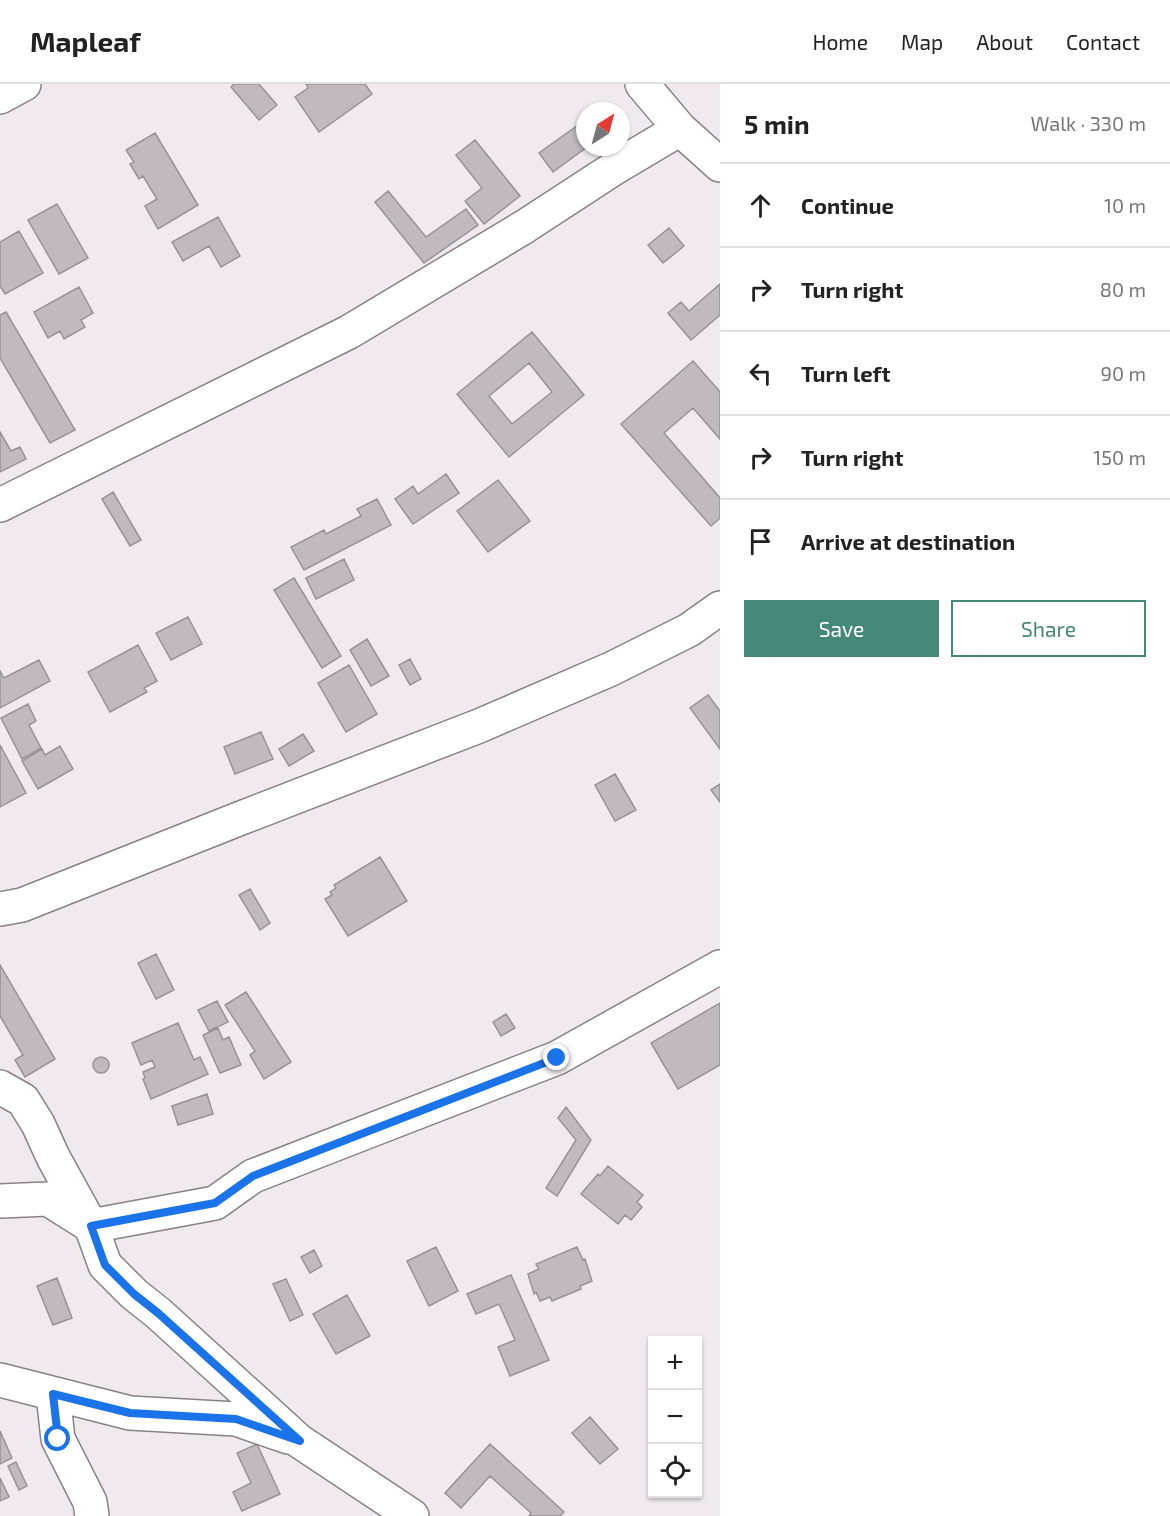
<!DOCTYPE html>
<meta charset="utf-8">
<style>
body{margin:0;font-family:"Exo 2",sans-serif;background:#f2f2f2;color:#222}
.controls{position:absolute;right:18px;bottom:18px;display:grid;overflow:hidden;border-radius:0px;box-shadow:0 2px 4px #0004}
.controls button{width:54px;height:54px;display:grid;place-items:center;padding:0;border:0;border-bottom:2px solid #e0e0e0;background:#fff;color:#222;font:30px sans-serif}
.compass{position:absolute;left:576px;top:18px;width:54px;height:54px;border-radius:50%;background:#fff;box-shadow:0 2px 4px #0004;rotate:36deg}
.stop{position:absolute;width:18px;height:18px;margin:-14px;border:4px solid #1a73e8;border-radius:50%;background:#fff}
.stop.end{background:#1a73e8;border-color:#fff;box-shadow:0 2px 6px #0008}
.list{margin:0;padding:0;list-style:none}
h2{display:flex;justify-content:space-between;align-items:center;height:78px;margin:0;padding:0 24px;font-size:26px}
h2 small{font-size:20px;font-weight:400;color:#767676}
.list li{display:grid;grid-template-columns:39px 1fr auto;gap:18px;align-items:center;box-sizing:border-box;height:84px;padding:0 24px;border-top:2px solid #e0e0e0}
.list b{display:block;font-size:22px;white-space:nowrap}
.list em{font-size:20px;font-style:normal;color:#767676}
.actions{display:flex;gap:12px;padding:18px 24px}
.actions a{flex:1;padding:14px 0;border:2px solid #458778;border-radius:0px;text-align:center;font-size:21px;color:#458778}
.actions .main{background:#458778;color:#fff}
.icon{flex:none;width:33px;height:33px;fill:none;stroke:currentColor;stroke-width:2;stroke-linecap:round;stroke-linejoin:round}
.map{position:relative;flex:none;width:720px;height:1432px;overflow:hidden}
header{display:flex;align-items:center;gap:36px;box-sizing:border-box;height:84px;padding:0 30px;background:#fff;border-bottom:2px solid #e0e0e0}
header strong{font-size:28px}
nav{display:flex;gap:33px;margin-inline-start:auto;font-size:21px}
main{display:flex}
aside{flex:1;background:#fff}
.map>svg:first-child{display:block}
.building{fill:#c0babe;stroke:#989296;stroke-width:1.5;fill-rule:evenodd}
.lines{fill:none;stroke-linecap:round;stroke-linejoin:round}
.minor-casing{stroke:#888286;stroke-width:36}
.minor{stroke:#fff;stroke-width:33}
.route{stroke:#1a73e8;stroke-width:8}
</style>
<header>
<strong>Mapleaf</strong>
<nav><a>Home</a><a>Map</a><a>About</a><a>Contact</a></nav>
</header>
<main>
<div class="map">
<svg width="720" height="1432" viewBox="0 0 720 1432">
<rect width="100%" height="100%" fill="#f0e9ed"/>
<path class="building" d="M234,0h25l18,21 -18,15 -28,-33z
M306,0h59l7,10 -53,38 -24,-35 13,-9z
M581,39l4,6v18h2l-34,25 -14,-19z
M155,49l43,72 -40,24 -13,-23 12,-7 -14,-23 -4,3 -9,-15 4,-2 -8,-12z
M475,56l45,56 -36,28 -19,-23 17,-13 -26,-33z
M388,107l38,46 40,-28 12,16 -54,38 -49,-61z
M57,120l31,54 -29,16 -31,-54z
M218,133l22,39 -19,11 -12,-21 -26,15 -11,-19z
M669,144l15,18 -21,17 -15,-18z
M19,147l24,42 -38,21 -5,-8v-44z
M720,200v31l-29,25 -23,-27 13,-11 8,9z
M79,203l14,26 -12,7 4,7 -21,12 -4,-8 -12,7 -14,-26z
M6,228l69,118 -25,13 -50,-85v-43z
M532,248l52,63 -75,62 -52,-63zM529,279l23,29 -40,32 -23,-28z
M693,277l27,31v47l-27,-31 -29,25 56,65v20l-9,8 -90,-102z
M0,348l11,19 9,-4 6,12 -26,13z
M446,390l13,19 -46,31 -18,-25 18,-13 5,8z
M498,396l32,41 -42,31 -31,-41z
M113,408l28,48 -11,6 -28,-47z
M377,415l14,26 -87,45 -13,-23 33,-17 2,4 35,-18 -4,-7z
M344,475l10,21 -38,19 -10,-21z
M294,494l47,78 -19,12 -48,-78z
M188,533l14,27 -31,16 -15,-27z
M367,555l22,37 -18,10 -21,-36z
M138,561l19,36 -13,7 3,4 -37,20 -22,-40z
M410,575l11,20 -11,6 -11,-20z
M39,576l11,21 -50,27v-37l4,7z
M349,581l28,49 -31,18 -28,-49z
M708,611l12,16v38l-30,-41z
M28,620l8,17 -7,4 12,23 -19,11 -21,-41z
M261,648l12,27 -38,15 -11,-27z
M303,650l11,17 -25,15 -10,-17z
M0,661l26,48 -26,14z
M60,662l13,23 -35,20 -16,-28 20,-12 3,6z
M615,690l21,36 -21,11 -20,-36z
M720,700v18l-9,-12z
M380,773l27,44 -59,35 -23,-37 7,-4 -2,-3 6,-4 -2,-3z
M250,805l20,34 -10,7 -21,-35z
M156,870l18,36 -18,9 -18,-36z
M0,881l55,94 -30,18 -10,-17 8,-5 -23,-39z
M246,908l45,70 -27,17 -14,-24 5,-4 -30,-46z
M217,917l11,21 -19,9 -11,-21z
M720,919v62l-42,24 -27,-46z
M506,930l9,14 -14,8 -8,-14z
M178,939l16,37 6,-3 8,17 -57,25 -8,-20 2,-1 -2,-6 12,-5 -3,-7 -11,5 -9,-22z
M218,944l5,12 6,-3 12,28 -21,8 -17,-38z
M93 981a8 8 0 1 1 16 0a8 8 0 1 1-16 0Z
M207,1010l6,20 -35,11 -6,-19z
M566,1023l25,33 -34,56 -11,-8 30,-48 -18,-22z
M608,1082l35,29 -6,7 5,5 -11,13 -6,-5 -7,9 -37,-30 17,-20 2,2z
M436,1163l22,44 -29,15 -22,-45z
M577,1163l6,13 2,-1 7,22 -12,5 1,3 -29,12 -2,-4 -10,4 -4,-9 -2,2 -6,-20 11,-5 -3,-5z
M314,1166l8,16 -12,7 -9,-16z
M511,1191l38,85 -39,16 -12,-29 17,-7 -16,-36 -23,10 -9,-20z
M57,1194l15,40 -19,7 -16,-39z
M286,1195l17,36 -13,6 -17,-37z
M347,1211l23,41 -34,18 -23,-40z
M590,1333l28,32 -18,15 -28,-31z
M0,1347l12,27 -12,6z
M257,1360l23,50 -38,17 -9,-19 18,-9 -14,-30z
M490,1360l74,68 -4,4h-31l2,-3 -41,-37 -29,32 -16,-15z
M16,1378l11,24 -8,4 -11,-24z
M0,1394l9,19 -9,4z"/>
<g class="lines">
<defs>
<path id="minor" d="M642,0l38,45 40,36
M0,13l24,-13
M0,421l349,-173 175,-105 92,-60 64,-38
M0,825l22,-4 219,-87 238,-92 132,-57 78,-39 31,-22
M0,1003l23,13 15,24 15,33 38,69 14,39 29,29 24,19 141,128 113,75
M0,1117l48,-2 43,27 124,-23 38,-27 304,-118 163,-91
M0,1296l130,33 106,6 52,18
M53,1310l5,45 32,63 2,14"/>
</defs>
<use href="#minor" class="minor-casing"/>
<use href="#minor" class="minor"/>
</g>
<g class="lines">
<path class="route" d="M58,1355l-5,-45 77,19 106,6 64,22 -142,-128 -24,-19 -29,-29 -14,-39 124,-23 38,-27 304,-118"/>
</g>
</svg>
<div class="controls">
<button>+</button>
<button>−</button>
<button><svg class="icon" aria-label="locate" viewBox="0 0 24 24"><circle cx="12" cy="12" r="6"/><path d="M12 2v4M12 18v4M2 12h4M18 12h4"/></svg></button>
</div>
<svg class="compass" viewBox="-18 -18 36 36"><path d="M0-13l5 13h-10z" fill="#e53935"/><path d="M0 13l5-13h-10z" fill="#767676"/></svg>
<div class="stop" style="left:58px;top:1355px"></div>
<div class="stop end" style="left:557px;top:974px"></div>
</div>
<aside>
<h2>5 min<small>Walk · 330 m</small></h2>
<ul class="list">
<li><svg class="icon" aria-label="ahead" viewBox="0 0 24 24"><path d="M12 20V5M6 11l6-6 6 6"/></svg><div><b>Continue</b></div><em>10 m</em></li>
<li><svg class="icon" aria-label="right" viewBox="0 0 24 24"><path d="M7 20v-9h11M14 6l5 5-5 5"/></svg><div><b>Turn right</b></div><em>80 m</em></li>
<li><svg class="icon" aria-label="left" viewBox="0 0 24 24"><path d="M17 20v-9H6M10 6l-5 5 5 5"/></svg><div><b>Turn left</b></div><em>90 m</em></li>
<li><svg class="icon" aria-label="right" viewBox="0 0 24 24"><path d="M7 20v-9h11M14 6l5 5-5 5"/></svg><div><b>Turn right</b></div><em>150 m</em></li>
<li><svg class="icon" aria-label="arrive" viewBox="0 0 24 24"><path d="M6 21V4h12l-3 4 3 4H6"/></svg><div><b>Arrive at destination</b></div></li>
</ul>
<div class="actions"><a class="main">Save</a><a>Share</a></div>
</aside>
</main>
